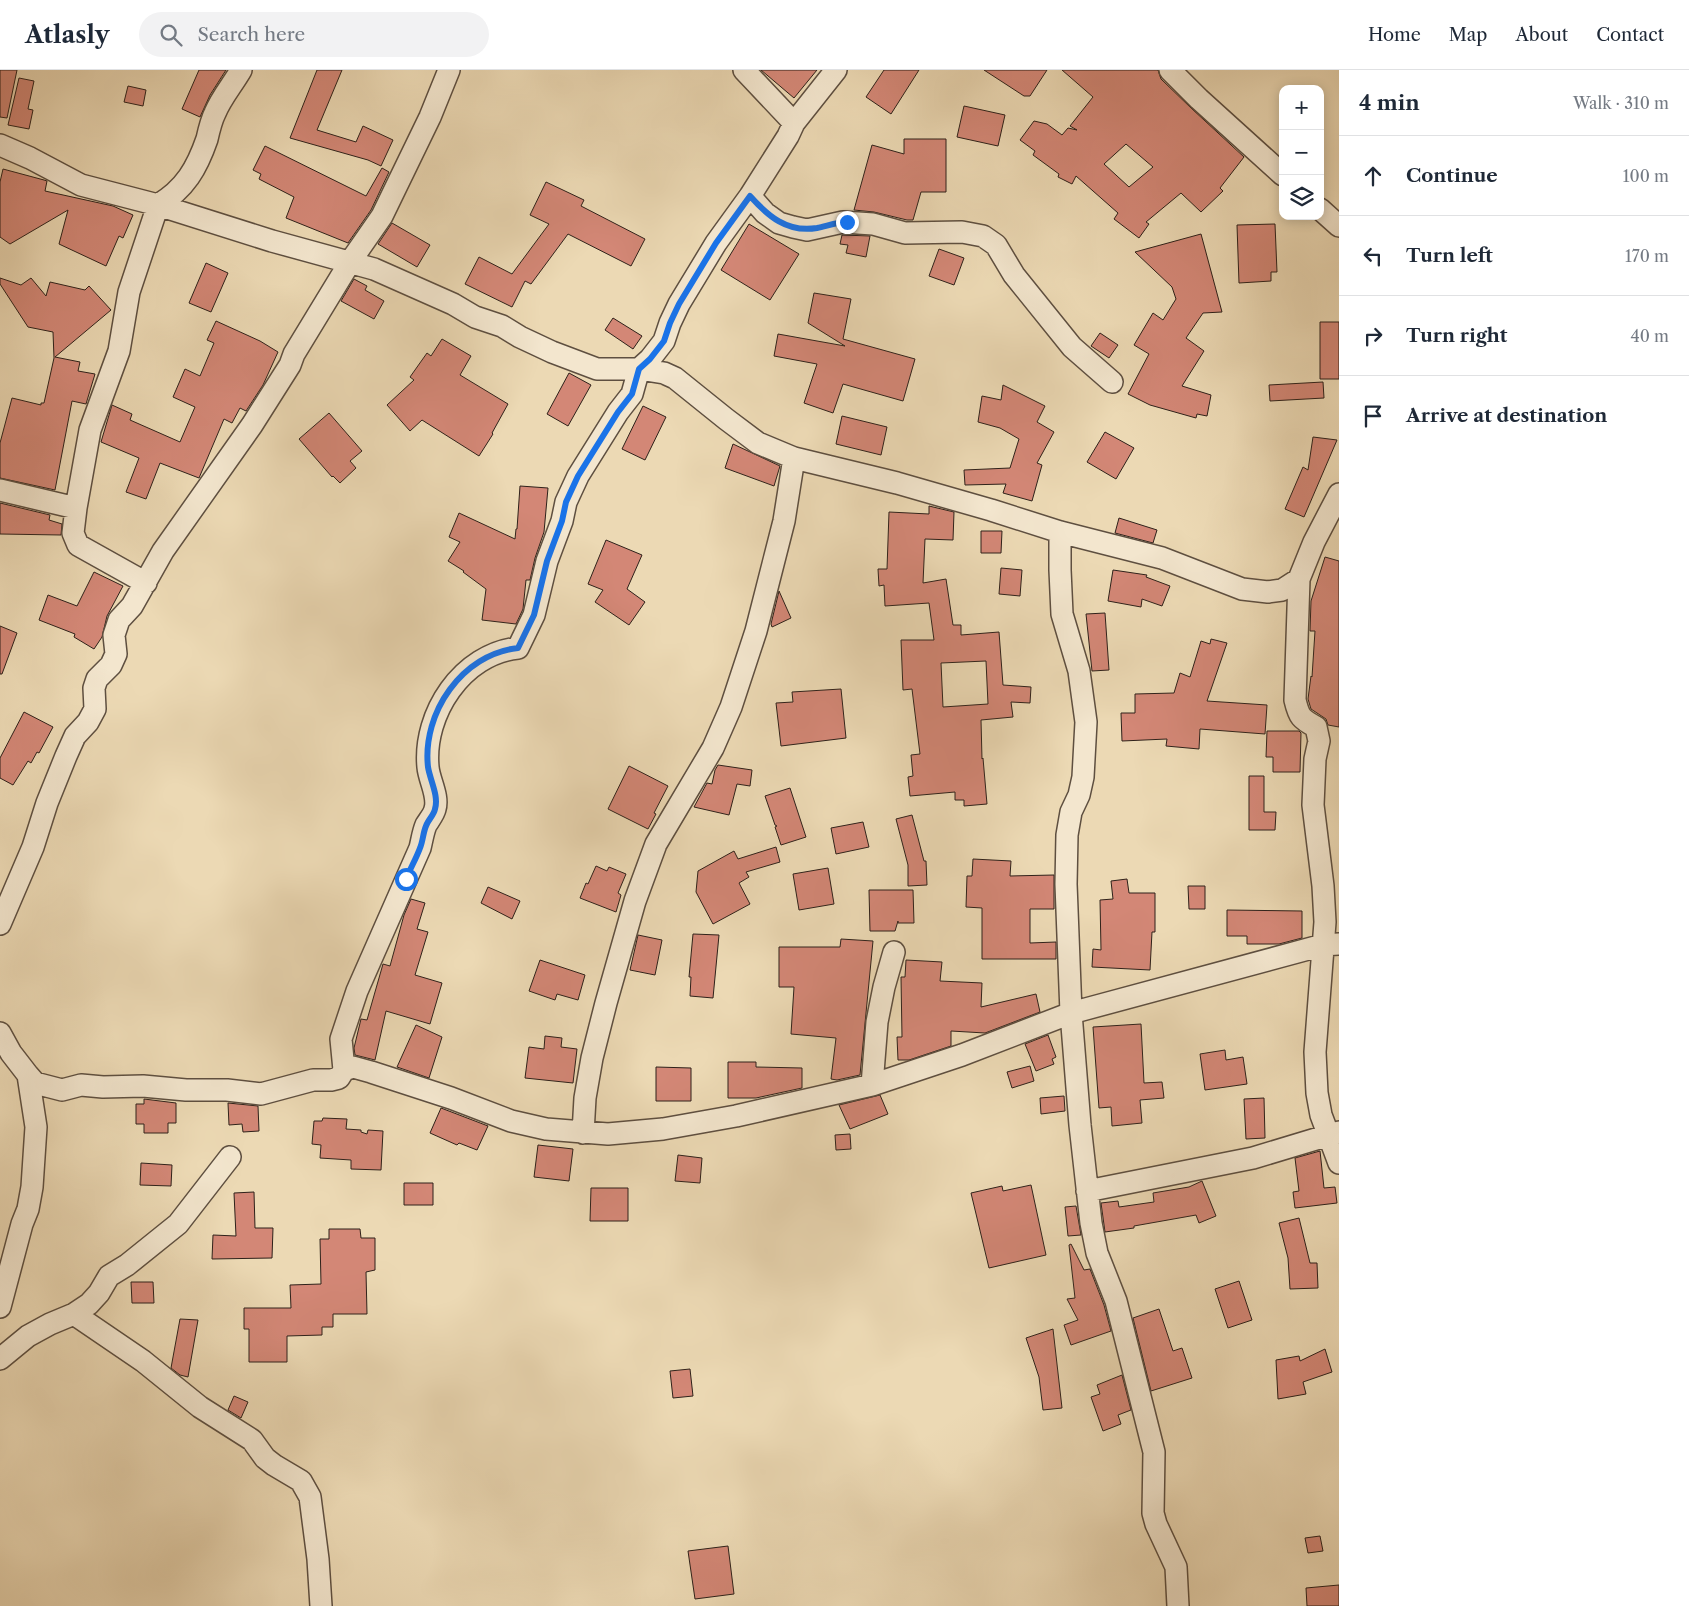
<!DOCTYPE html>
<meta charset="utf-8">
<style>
body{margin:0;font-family:"Libre Caslon Text",serif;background:#f2f2f3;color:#1f2937}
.controls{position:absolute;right:15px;top:15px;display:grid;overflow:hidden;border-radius:10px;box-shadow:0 2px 12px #0003}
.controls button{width:45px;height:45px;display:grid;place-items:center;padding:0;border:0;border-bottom:1px solid #e0e1e3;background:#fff;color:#1f2937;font:25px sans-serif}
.stop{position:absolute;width:15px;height:15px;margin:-11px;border:4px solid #1a73e8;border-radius:50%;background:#fff}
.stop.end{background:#1a73e8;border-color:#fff;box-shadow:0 1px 5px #0008}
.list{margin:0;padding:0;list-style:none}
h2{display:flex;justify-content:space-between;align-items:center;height:65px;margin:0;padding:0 20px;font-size:21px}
h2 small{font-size:16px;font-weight:400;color:#747a83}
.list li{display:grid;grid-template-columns:32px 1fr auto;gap:15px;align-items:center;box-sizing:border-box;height:80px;padding:0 20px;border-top:1px solid #e0e1e3}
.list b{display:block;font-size:19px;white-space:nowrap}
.list em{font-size:16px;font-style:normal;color:#747a83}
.icon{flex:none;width:28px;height:28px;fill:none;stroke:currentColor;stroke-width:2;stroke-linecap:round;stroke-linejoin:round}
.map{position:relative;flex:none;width:1339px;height:1536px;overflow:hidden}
header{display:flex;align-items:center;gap:30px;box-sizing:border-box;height:70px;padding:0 25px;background:#fff;border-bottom:1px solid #e0e1e3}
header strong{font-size:24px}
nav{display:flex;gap:28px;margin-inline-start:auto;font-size:18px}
.search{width:350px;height:45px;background:#f2f2f3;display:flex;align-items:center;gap:12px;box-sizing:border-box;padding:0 18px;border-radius:28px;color:#747a83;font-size:19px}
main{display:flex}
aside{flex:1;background:#fff}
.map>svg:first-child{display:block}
.building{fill:#d38776;stroke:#2e211a;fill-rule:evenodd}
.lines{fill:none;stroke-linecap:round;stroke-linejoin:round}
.street-casing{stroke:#5e4f40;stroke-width:24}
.street{stroke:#f3e6ce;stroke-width:21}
.route{stroke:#1a73e8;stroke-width:6}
</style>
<header>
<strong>Atlasly</strong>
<div class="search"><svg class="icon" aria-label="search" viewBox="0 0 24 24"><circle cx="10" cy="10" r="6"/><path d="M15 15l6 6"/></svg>Search here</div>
<nav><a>Home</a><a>Map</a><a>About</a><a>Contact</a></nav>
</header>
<main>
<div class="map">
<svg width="1339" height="1536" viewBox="0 0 1339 1536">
<rect width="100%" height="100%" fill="#ecd9b4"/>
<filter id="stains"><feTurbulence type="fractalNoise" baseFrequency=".004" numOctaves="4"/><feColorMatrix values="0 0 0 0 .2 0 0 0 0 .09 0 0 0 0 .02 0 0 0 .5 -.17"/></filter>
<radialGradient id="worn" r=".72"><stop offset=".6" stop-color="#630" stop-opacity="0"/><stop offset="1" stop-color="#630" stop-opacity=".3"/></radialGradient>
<path class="building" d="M0,0h17l-10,48 -7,-1z
M199,0h27l-16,25 -10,22 -18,-8z
M317,0h25l-25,60 39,12 7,-16 30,14 -12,26 -13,-6 -78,-22z
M761,0h56l-23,28z
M884,0h35l-28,44 -25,-17z
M984,0h63l-17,26h-6z
M1062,0h96l3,9 30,29 53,49 -24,31 3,3 -22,21 -20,-19 -35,29 3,2 -10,14 -25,-19 4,-6 -42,-37 -4,8 -14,-7 1,-3 -26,-19 2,-4 -15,-11 14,-19 13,3 15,11 6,-7 9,2 -7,-4 23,-29zM1126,74l27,23 -24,20 -25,-23z
M19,8l15,3 -6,28 5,1 -4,19 -21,-4z
M128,16l18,4 -3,16 -19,-4z
M964,36l41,9 -7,31 -41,-9z
M904,69h42v53h-25l-8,28h-6l-33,-8 -20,-2 18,-65 32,9z
M265,76l101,50 16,-28 7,4 -18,38 -23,33 -62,-25 8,-21 -35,-18 2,-5 -8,-4z
M3,99l41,11 3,1 -2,10 68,15 20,9 -10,23 -4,-2 -13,30 -47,-22 9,-34 -58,34 -10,-7v-55z
M546,112l38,18 -3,6 64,33 -14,27 -63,-32 -37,50 -6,-3 -13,26 -47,-23 14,-27 33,17 37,-50 -19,-9z
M392,153l38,22 -13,22 -39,-23z
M749,154l50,30 -29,46 -49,-30z
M1275,154l2,48h-6v9l-32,2 -2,-58z
M1201,164l21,78 -19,1 -17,25 18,13 -22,35 29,9 -4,21 -10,-2 -1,4 -46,-13 -22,-11 21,-40 -15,-9 19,-32 10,7 13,-21 -4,-12 -37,-35z
M842,165l28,1 -4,21 -20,-4 2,-8 -8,-1z
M939,179l25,9 -10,27 -25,-9z
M206,193l22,10 -17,39 -22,-9z
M0,208l21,7 10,-7 15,18 4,-14 35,8 4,-4 22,24 -56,47 25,5 -2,9 17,3 -9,30 -14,-3 -17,89 -55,-12v-35l12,-45 29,7v-2h3l10,-45 -1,-26 -25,-5 -28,-43z
M354,209l13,7 -2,4 19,11 -10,18 -33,-18z
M814,223l37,6 -8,40 72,20 -12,42 -60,-17 -10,29 -29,-10 13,-39 -43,-8 4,-22 67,12 -37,-23z
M613,248l29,18 -9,13 -28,-19z
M216,251l44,20 18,11 -15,33 -17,26 -6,-3 -8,15 -8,-4 -25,59 -39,-15 -14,36 -20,-7 13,-34 -38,-16 11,-37 20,9 -2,6 50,22 15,-35 -22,-10 12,-28 15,7 14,-33 -7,-3z
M1320,252h19v57h-19z
M1100,263l18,12 -9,13 -18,-12z
M442,269l29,17 -11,19 48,29 -16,29 1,1 -14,22 -57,-36 -12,11 -23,-26 27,-25 -4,-3 17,-24 4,3z
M569,303l22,12 -23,41 -21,-12z
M1323,312l1,16 -54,3 -1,-16z
M1003,315l42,21 -8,16 17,10 -17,31 5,2 -10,36 -29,-8 3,-9 -41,1 -1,-15 46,-2 9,-29 -19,-11 -22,-6 4,-26 19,4z
M643,336l23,11 -21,43 -23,-11z
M329,343l33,38 -12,10 6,7 -16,15 -7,-7 -1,1 -33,-38z
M842,346l45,11 -6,28 -45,-11z
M1105,362l29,16 -18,31 -29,-17z
M1313,367l24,3 -33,77 -19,-8 18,-42 5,3z
M733,374l47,22 -6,20 -49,-18z
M520,416l28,2 -4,44 -9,26 -5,22h-4l-3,29 -7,15 -34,-4 4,-31 -23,-17 1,-1 -16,-10 12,-19 -11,-5 10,-24 56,26 1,-10h1z
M0,433l50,12 -1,5 13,4 -1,11 -61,-1z
M929,436l25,6 -1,28 -28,-1 -2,44 23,-4 7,46h8v10l38,-3 4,53 28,2 -1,16 -19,-1 2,15 -32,3 1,39 1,-1 4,46 -23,2v-6h-9v-8l-45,4 -2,-19 5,-1 -2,-21 9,-1 -8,-65 -9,1 -2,-50h33l-5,-37 -44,3 -1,-21 -5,1 -1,-17h9l2,-57 40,2zM986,591l2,43 -45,3 -2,-44z
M1119,448l38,12 -4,13 -38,-10z
M981,461h21l-1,22h-20z
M606,470l36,15 -15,34 18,13 -16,23 -34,-23 8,-12 -15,-6z
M1325,487l14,4v166l-11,-2 -2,-6 -15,-10 -3,-10 3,-23 1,1 3,-46h-5l1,-30z
M1001,498l21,2 -2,26 -21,-2z
M1113,500l34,5 -1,2 24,9 -8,20 -20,-7 -1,8 -33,-6z
M94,502l29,14 -16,30 -5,21 -8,12 -20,-12 1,-3 -36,-14 9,-25 29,11z
M779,521l12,27 -19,9 -1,-3z
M1105,543l4,57 -17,1 -6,-57z
M0,556l17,7 -15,41h-2z
M1211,569l16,4 -20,58 60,4 -2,29 -65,-5 -1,20 -33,-3 1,-7 -45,2 -1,-28h14v-19l39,-1 6,-20 10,4 11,-36 9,3z
M841,619l5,49 -65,8 -5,-43 17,-1 -1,-10z
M24,642l29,15 -14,26 -2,-1 -6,11 -3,-2 -15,24 -13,-7v-20z
M1267,661h32l2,2 -1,39h-27v-15h-7z
M718,695l34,5 -2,16 -13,-2 -8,31 -35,-8 13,-24 5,1 3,-14z
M629,696l39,20 -14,27 2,1 -8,15 -40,-20z
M1249,706h15v36h12l-1,18h-26z
M790,718l16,49 -25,8 -6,-18 2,-1 -2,-1 -10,-29z
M912,745l12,46h2l1,24 -19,1v-21l-12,-46z
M863,752l6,25 -33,7 -5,-26z
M776,777l4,15 -34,10 3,5 -10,6 11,21 -37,20 -17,-32 2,-21 36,-20 4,8z
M973,789l38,2 -1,15 44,-1v34h-24v34l26,-1v17h-74v-51l-16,-1 1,-31h5z
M596,796l11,5 2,-4 17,7 -8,19 3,2 -5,17 -36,-14 6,-15 2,1z
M828,798l6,36 -35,6 -6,-36z
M1127,809l2,14h26v39h-3l-2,38 -58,-3 1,-18 8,1 -1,-50 13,-1 -2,-18z
M1188,816h17v23h-16z
M488,817l32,14 -8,18 -31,-16z
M869,820h44l1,33h-16v-2l-3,10h-25z
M411,829l14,4 -8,26 11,3 -13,43 27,8 -12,41 -44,-13 -11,49 -20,-5 -1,-7 7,-29 6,1 16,-56 7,2 14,-51z
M1227,840l75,1v27l-23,6h-32v-8h-20z
M693,864l26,1 -6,63 -23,-2 1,-19h-2z
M638,865l24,5 -7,35 -25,-5z
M841,869l32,2 -13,134 -23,5 -6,-1 5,-41 -45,-4 3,-47h-15v-40h61z
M540,890l45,15 -7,25 -21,-6 -2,6 -26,-9z
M906,890l36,2 -2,19 42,2 -1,24 55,-13 4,18 -55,21 -34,-2v15l-42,14h-11l-1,-23h5l-1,-60h4z
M1141,954l3,59 18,-1 2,16 -24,2 2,23 -30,3 -1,-19 -12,1 -6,-81z
M416,955l26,12 -13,41 -32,-11z
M1048,965l8,22 -4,2 2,5 -18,7 -11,-27z
M545,966l17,2 -1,9 16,2 -4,34 -48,-5 4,-31 15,2z
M1225,980l1,10 17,-3 4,27 -42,6 -5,-36z
M728,992h28v5l46,1v20l-46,10h-28z
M1030,996l4,15 -22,7 -5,-16z
M656,997l35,1v33h-35z
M880,1025l8,19 -38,15 -11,-24z
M1064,1026l1,15 -24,3 -1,-16z
M1264,1028l1,40 -19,1 -2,-40z
M144,1029l32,4v20h-8v10h-24v-9h-8v-20h8z
M228,1033l30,3 1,25 -16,1 -1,-8 -13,1z
M441,1038l47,18 -11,24 -18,-7 -2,2 -27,-12z
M323,1048l24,1 -1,10 15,1v2l6,2 1,-4 15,1 -2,39 -30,-1v-9l-31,-2 1,-13 -9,-1 2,-23h8z
M850,1064l1,15 -15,1 -1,-15z
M538,1075l35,4 -4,32 -35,-4z
M1320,1081l4,37 11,-1 2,16 -42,5 -2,-16 6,-1 -4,-33z
M678,1085l24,3 -2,25 -25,-2z
M141,1093l31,2 -1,21 -31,-1z
M1202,1111l14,35 -17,7 -3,-8 -62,11v2l-29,4 -4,-29 17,-2 1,6 35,-5 -1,-9 36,-6z
M404,1113h29v22h-29z
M1031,1115l15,70 -57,13 -18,-75 31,-7 1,5z
M591,1118h37v33h-38z
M254,1122l1,36h18l-1,30 -60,1 1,-24 23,1 -2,-43z
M1076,1136l5,29 -13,1 -3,-29z
M1299,1148l11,45h7l1,25 -28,1 -2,-31 -9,-35z
M329,1159h31l1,9h14v32l-9,2 1,42h-34v13h-11v8l-35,1v26h-38v-33h-5v-21h47l-1,-23 31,-1 -1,-45h9z
M1071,1174l13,26 6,-1 14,36 7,26 -40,14 -7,-20 14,-5 -11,-21 8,-1 -6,-53z
M1239,1211l13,39 -24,8 -13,-39z
M131,1212h22l1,21h-22z
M1159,1239l14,42 9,-3 10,30 -41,13 -18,-73z
M180,1249l18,1 -10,57 -8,-2 -9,-7z
M1053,1259l9,79 -19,2 -4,-33 -13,-39z
M1325,1279l7,23 -29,10 3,12 -28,5 -2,-39 23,-4 1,5z
M690,1299l3,27 -20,2 -3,-27z
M1122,1305l9,35 -13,5 3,9 -18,7 -12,-34 9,-3 -3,-9z
M234,1326l14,6 -7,16 -13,-8z
M1320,1466l3,15 -15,2 -3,-15z
M728,1476l6,48 -39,5 -7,-48z
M1339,1515v21h-32l-1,-18z"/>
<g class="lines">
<defs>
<path id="street" d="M744,0l50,53
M1170,0l29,29 84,76
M0,75l30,13 51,27 77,20 114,36 102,28 79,35 22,13 27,9 18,11 32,15 45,17h42l25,4 11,5 51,41 32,24 36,15 103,25 94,27 69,22 102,26 80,31 26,3 14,-2 17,-11 15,-37 25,-48
M750,126l15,17 14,10 14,4 14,3 36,-8 30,2 32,9 57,-1 21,4 13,9 18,30 58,72 40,35
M1320,139l19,17
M0,420l76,18
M1060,462v38l2,44 17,57 7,51 -3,55 -4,18 -8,17 -4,23 -1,49 5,129 9,112 11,98 6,30 19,48 38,151 -1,61 3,11 20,43 2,39
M1299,509l-4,121c4,17 6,19 21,27l3,14 -4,18 -2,46 10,81 2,36 -10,130 2,41 4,22 18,48
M146,513l-68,-38 -5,-12 3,-25 14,-78 29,-79 10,-59 29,-87c27,-16 39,-37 49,-66 2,-9 4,-18 8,-26 6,-15 18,-29 26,-43
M0,854l33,-77 14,-44 19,-47 9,-20 13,-14 7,-13 -1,-21 3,-9 14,-14 5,-11 -2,-19 5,-15 13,-14 31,-55 89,-126 38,-60 4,-11 56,-92 32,-46 48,-99 19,-47
M0,963l11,20 17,22 8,52 -4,60 -4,22 -6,15 -22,83
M344,1000l9,-3 18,5 80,26 60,23 35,8 62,5 55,-5 73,-13 136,-31 90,-30 109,-42 252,-68 16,-1
M28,1005l7,8 27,7 19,-5 22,2 40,-1 43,4h41l34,4 52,-14h18l8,-2 5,-8 -3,-31 16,-48 63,-143c2,-8 3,-16 6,-23 3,-5 8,-11 9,-16 4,-13 -6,-29 -7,-42 -5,-53 34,-113 90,-119l16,-33 13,-54 15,-40 4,-19 12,-26 40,-64 14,-18 7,-25 11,-10 14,-18 6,-18 9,-19 37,-61 34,-47 38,-60 6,-13 42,-53
M872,1015l5,-63 7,-35 10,-35
M583,1063l2,-35 7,-40 14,-55 29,-102 21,-57 57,-96 18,-41 25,-76 28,-110 10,-63
M1087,1121l166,-33 86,-26
M74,1244l69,47 57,46 52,33 13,18 9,7 27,16 9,16 8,62 3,47
M0,1289l28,-23 22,-12 24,-10 15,-10 10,-11 10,-17 18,-11 51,-41 52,-67"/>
</defs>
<use href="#street" class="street-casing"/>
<use href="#street" class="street"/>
</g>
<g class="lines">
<path class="route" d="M406,809c4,-10 10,-20 14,-31 3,-7 3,-15 6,-22 2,-6 8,-11 9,-17 4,-13 -5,-29 -7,-42 -6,-54 34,-113 90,-119l16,-33 13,-54 15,-40 4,-19 12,-26 40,-64 14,-18 7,-25 11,-10 14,-18 6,-18 9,-19 37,-61 34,-47c18,20 37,37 67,32 10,-2 20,-6 30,-6"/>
</g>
<rect width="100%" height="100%" filter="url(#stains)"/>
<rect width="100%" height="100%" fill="url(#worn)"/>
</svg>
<div class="controls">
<button>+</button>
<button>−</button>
<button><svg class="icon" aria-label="layers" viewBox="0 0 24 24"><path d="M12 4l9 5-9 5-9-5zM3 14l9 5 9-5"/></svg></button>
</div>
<div class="stop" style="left:406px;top:809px"></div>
<div class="stop end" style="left:847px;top:152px"></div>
</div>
<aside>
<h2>4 min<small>Walk · 310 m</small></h2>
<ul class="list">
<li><svg class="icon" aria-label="ahead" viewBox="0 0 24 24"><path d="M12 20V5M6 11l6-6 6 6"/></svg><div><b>Continue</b></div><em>100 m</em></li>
<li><svg class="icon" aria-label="left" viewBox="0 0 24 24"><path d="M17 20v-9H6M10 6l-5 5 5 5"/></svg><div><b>Turn left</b></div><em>170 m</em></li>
<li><svg class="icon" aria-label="right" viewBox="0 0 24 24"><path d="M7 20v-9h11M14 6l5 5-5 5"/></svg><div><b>Turn right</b></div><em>40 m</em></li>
<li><svg class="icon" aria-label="arrive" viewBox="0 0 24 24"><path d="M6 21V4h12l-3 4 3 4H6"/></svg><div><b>Arrive at destination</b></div></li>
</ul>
</aside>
</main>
